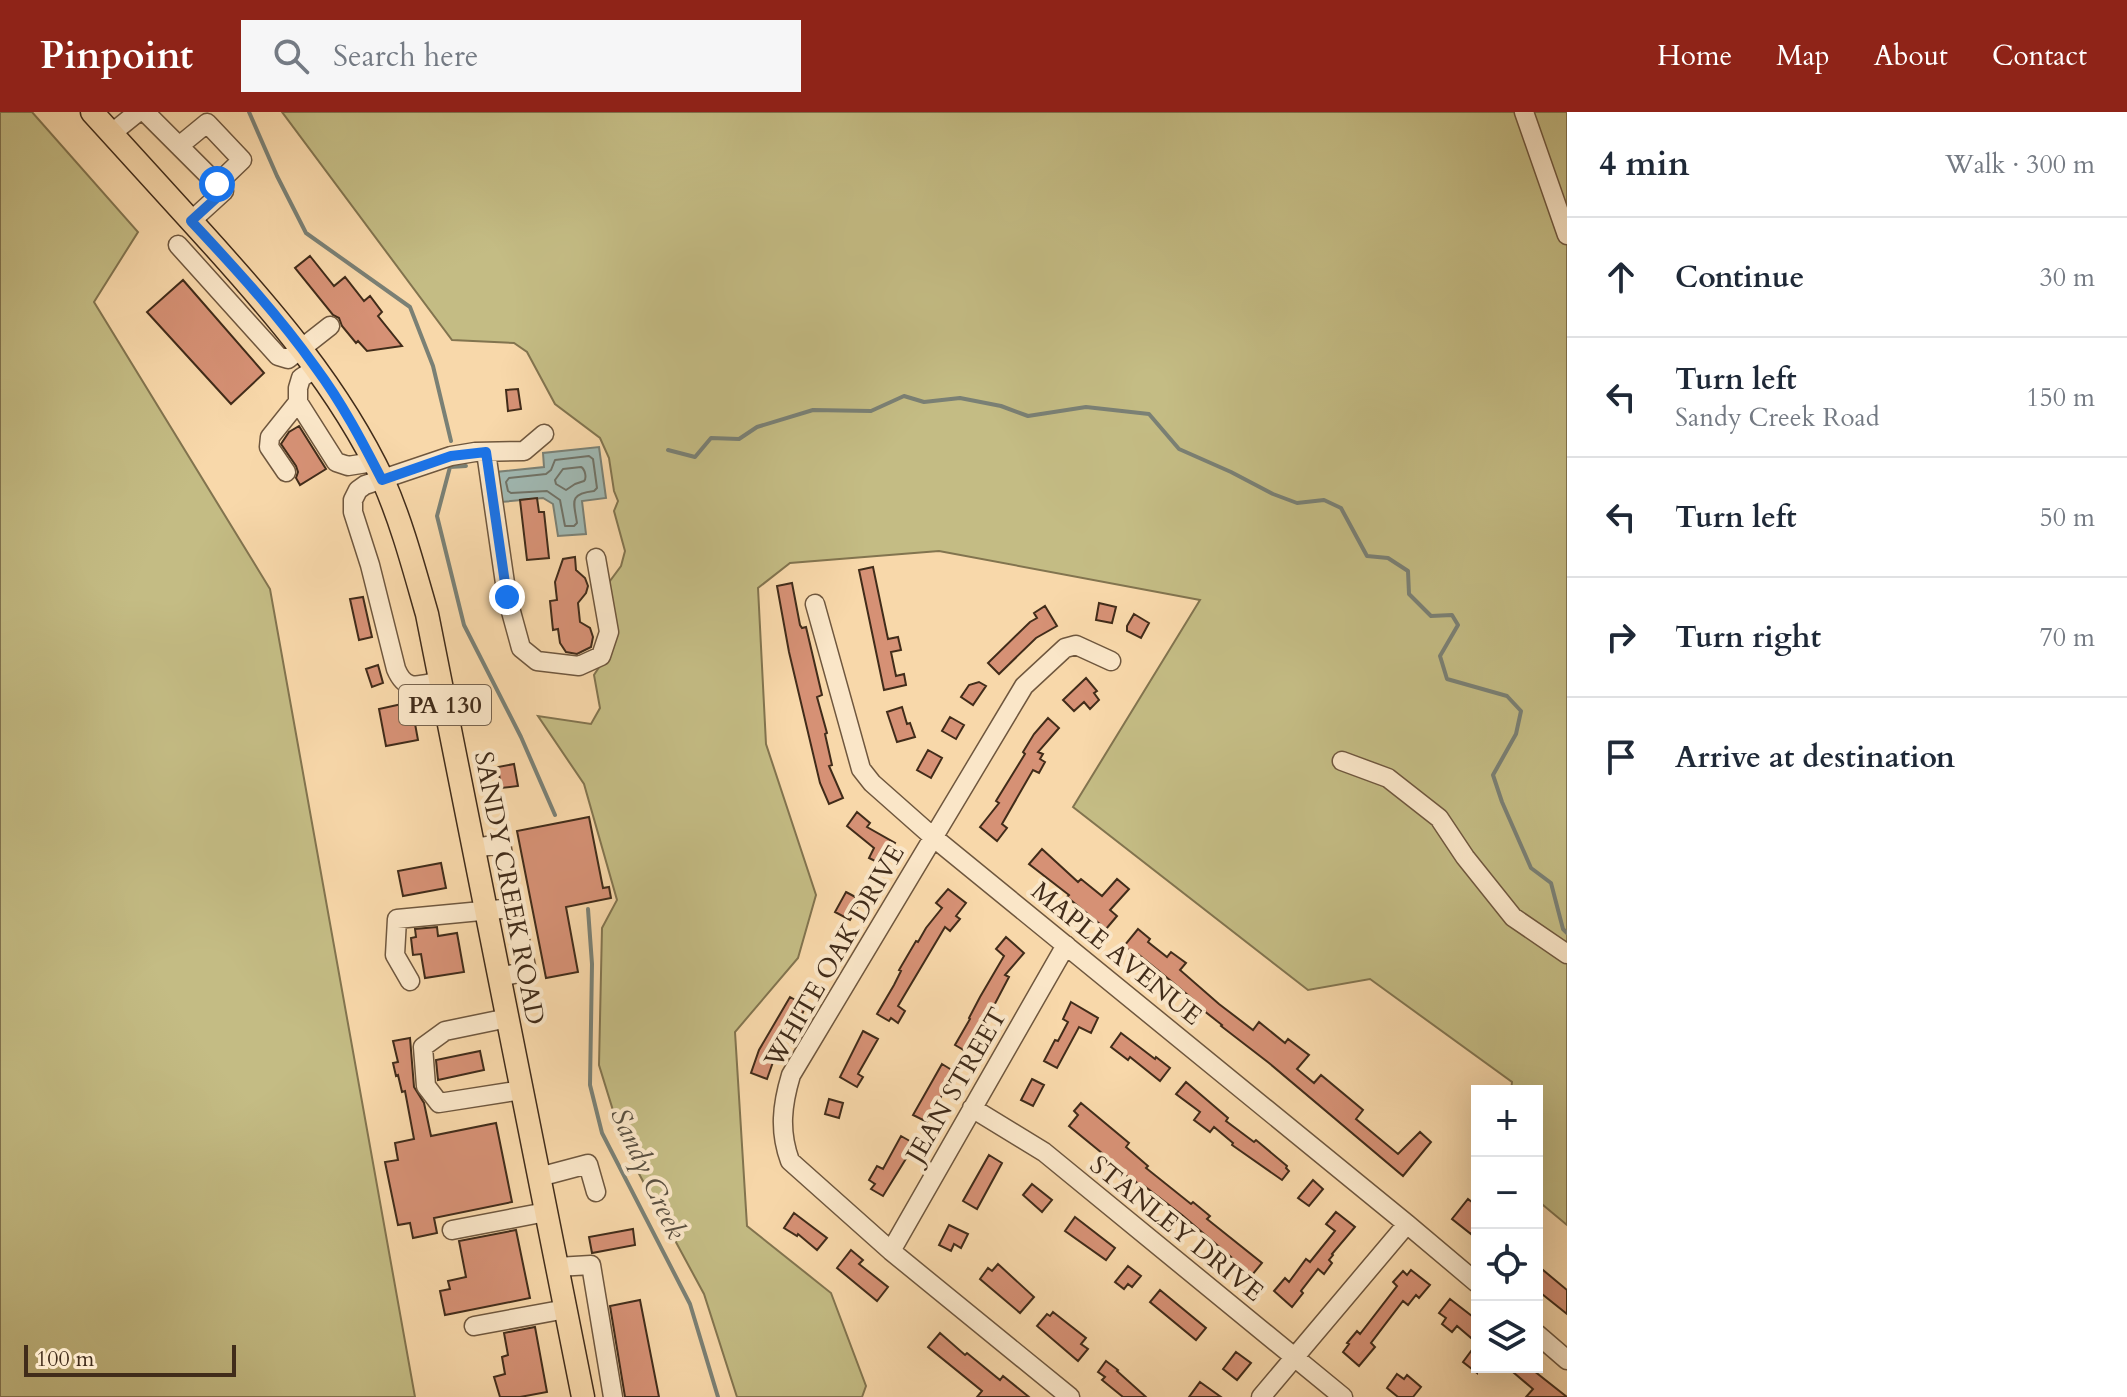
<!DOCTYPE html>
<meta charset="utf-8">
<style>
body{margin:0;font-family:Cardo,serif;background:#f6f6f7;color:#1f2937}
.controls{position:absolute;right:24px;bottom:24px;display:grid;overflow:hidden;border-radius:0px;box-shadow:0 8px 32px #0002}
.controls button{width:72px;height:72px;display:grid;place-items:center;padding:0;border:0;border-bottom:2px solid #e0e1e3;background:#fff;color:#1f2937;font:40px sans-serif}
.scale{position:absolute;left:24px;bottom:20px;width:212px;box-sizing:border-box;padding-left:8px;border:4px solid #412c1a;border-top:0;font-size:22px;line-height:28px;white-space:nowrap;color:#412c1a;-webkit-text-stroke:6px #fae6c8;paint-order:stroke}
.stop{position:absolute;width:24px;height:24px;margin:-18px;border:6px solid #1a73e8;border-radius:50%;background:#fff}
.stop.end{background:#1a73e8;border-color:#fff;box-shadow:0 2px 8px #0008}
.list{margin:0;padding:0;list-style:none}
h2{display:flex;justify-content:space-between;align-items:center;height:104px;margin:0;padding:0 32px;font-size:34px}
h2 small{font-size:26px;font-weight:400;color:#747a83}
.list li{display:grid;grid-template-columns:52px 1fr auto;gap:24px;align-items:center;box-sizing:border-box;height:120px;padding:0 32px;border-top:2px solid #e0e1e3}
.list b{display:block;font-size:30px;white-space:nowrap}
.list p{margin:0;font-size:26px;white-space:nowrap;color:#747a83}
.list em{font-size:26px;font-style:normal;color:#747a83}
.icon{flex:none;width:44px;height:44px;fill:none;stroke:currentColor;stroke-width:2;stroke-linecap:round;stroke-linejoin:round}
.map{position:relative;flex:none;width:1567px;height:1285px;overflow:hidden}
header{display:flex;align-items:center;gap:48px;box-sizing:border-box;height:112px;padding:0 40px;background:#8f2418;color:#fff}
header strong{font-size:38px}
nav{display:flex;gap:44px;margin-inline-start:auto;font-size:28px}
.search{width:560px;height:72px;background:#f6f6f7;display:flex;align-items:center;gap:20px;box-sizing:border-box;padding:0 28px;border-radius:0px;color:#747a83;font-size:30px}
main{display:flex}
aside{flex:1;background:#fff}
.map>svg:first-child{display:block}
.green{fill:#c4bc84;stroke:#82744f;stroke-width:2}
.water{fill:#a0b8b2;stroke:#7a8075;stroke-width:2}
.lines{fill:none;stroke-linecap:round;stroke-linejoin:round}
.shore{stroke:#707266;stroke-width:2}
.stream{stroke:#7a8075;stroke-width:4}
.building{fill:#d69175;stroke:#412c1a;stroke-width:2}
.minor-casing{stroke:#6f573e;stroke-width:21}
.major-casing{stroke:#412c1a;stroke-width:25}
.minor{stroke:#fae6c8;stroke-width:18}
.major{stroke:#f8d8aa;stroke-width:22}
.route{stroke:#1a73e8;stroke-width:10}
.labels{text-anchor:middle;stroke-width:8;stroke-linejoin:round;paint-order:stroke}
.shield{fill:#fae6c8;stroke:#78644e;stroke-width:2}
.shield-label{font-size:24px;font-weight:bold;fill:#412c1a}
.street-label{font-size:26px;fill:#412c1a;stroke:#fae6c8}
.water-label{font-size:28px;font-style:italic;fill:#594f40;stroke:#fae6c8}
</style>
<header>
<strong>Pinpoint</strong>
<div class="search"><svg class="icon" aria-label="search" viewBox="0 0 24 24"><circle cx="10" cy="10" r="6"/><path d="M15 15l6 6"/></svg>Search here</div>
<nav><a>Home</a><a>Map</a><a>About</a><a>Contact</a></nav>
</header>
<main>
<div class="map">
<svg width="1567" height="1285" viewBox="0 0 1567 1285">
<rect width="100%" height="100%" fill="#f8d8aa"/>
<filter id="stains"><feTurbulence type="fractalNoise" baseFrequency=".0025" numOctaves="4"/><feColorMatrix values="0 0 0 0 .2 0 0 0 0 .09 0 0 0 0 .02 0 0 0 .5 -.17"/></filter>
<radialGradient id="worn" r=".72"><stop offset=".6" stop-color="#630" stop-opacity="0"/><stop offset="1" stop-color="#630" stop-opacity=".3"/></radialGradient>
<path class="green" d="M0,0h32l106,120 -44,70 176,287 145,808h-415z
M282,0h1285v1113l-30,-25v-109h-26l1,-9 -142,-103 -62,11 -235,-183 127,-207 -261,-49 -149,12 -32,25 8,156 50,151 -18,63 -63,74 12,194 84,67 35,93 -4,11h-125l-33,-103 -80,-148 -25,-81 3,-137 15,-28 -33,-116 -46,-68 53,8 9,-16 -6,-33 13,-20v-70l14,-19 4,-15 -11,-40 4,-10 -4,-10 -5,-33 -9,-20 -45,-34 -28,-52 -13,-9 -62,-3z"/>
<path class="water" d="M599,335l7,51 -24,3 4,33 -28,2 -5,-32 -10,-6 -42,4 -5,-30 48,-5 -1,-14z"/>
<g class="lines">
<path class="shore" d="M589,344l4,3 4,29 -3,3c-26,3 -20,11 -17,32l-3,3h-9l-5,-26 -13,-9 -36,2 -3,-2 -2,-9 3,-4 37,-4 5,-4 4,-10z
M581,355c4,2 6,11 3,14l-9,3 -9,6 -10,-6 -1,-4 8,-11z"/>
<path class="stream" d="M249,0l28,64 29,57 104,74 23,59 18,75
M668,338l27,7 16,-19 28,1 18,-12 56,-17 58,1 33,-15 20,6 36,-4 41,8 27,10 58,-9 63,7 30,35 52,23 42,22 24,9 27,-3 17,8 26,48 21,2 20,13 1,23 22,22 21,-1 6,10 -18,31 7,23 60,17 14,15 -5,23 -23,41 9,27 29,66 20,15 12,46 4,4
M466,354l-16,1 -13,49 27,109 57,112 34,78
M588,797l4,55 -2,121 12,48 88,171 28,93"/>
</g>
<path class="building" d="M310,144l24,30 11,-9 19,24 6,-5 12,16 -4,4 24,30 -35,5 -9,-10 -2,2 -14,-17 -3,-8 -6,-3 -38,-47z
M183,168l81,93 -33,31 -84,-92z
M518,277l3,20 -13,2 -2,-21z
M299,314l27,43 -26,16 -4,-7 2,-6 -2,-6 -15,-22 8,-12z
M537,386l2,14h5l5,46 -22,2 -7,-60z
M575,445l1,13 9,8 3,8 -2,7 -8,10 2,19 10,6 3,9 -2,10 -14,7 -11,-2 -6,-9 -2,-14 -5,1 -3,-29 7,-1 -2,-18 8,-23z
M873,455l15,72 10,-2 3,13 -10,2 5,24 8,-2 2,11 -22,5 -25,-120z
M792,471l8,42 2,3 4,-1 16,68 -5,2 10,36 -2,1 7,31 -3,1 14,32 -14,6 -9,-21 -31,-131 -12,-66z
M363,485l9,40 -13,3 -9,-41z
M1099,491l17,4 -4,16 -16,-3z
M1045,494l12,20 -21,12 -37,36 -11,-11 42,-41 7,-4 -3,-5z
M1134,502l15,9 -8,15 -14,-7v-5z
M378,553l5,18 -11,4 -6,-18z
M1086,566l11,13 -3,2 5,7 -9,9 -6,-7 -10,9 -11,-11z
M979,570l7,4 -13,19 -12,-8 8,-12z
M411,590l7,38 -32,6 -7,-37z
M902,595l5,17 3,-1 5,14 -18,5 -10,-30z
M950,605l14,8 -8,14 -14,-8z
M1048,606l11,10 -21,24 5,2 -3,5 5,3 -6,11 -6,-3 -31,54 5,4 -10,13 -17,-14 19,-24 -3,-2 29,-47 -2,-2 11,-18z
M928,638l14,8 -11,20 -14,-8z
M514,652l4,22 -17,2 -3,-21z
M857,700l13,11 -3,4 28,16 -12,22 -14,-7 5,-10 -27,-22z
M589,705l14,71 6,-1 2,11 -45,9 12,65 -32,6 -29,-147z
M1042,737l36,33 3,-3 21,17 15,-17 12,10 -19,21 7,6 -11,13 -39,-32 2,-2 -40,-31z
M441,751l5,25 -43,8 -5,-25z
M948,777l18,14 -10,13 4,3 -10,12 -5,-4 -47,79 7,5 -7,12 -7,-5 -2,3 -12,-7 17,-29 7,-14 -2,-1 17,-29 2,1 8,-14 16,-20 -6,-5z
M846,780l15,8 -11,20 -15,-8z
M437,815l1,9 19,-3 7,39 -39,6 -4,-24 -8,1 -2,-17 5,-1 -1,-8z
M1138,817l12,10 -2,3 19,15 4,-5 15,11 -6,7 39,34 34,26 6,-8 26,21 3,-4 21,16 -12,14 17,14 7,-8 42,35 -7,9 42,35 22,-22 11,10 -28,34 -134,-113 -48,-37 1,-1 -28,-22 1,-2 -24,-20 -33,-27 -2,2 -12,-10z
M1006,825l18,16 -19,22 4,2 -40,76 -14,-8 15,-26 -1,-1 11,-21 24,-41 -8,-7z
M790,885l16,9 -8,16 -3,-2 -4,4 -20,38h2l-6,17 -16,-6 8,-23z
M1071,890l27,16 -7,15 -12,-6 -22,41 -13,-7 11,-21 3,1 10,-19 -5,-3z
M863,919l15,8 -20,35 5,3 -6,10 -17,-10z
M1121,921l34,26 1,-2 14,11 -10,13 -30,-24 -2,3 -17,-13z
M410,926l4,49 10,16 7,33 65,-13 16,79 -78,16 3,15 -24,5 -3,-15 -12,2 -13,-63 13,-2 -3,-17 19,-4 -9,-48 -3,1 -4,-17 -2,1 -3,-13 5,-1 -5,-21z
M480,939l4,19 -46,10 -2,-20z
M942,952l13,8 -28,50 -14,-7z
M1032,967l12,6 -11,21 -12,-6z
M1186,970l42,36 -2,3 28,21 2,-2 31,26 -1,2 3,3 -7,9 -50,-35 1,-2 -19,-16 -4,5 -16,-12 6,-8 -24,-18z
M829,987l14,4 -4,15 -14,-4z
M1081,991l48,40 -3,4 22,19 -2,2 45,36 2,-2 17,14 -3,3 55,44 -10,12 -70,-60 -39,-30 -2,2 -5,-5 -1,1 -17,-15 1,-1 -50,-41 9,-11 -4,-4z
M901,1024l14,8 -32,52 -12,-7 4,-5 -6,-4 8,-14 6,3z
M989,1043l13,8 -25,46 -14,-8z
M1313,1068l10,9 -14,17 -11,-8z
M1032,1072l20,16 -10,12 -19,-17z
M1468,1087l9,7v21l-6,7 -19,-15z
M1336,1100l19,15 -23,27 1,1 -4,5 3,3 -8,11 -6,-5 -17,22 2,2 -11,14 -18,-16 11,-13 4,4 17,-23 4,3 25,-31 -9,-7z
M794,1101l33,25 -10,12 -19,-16 -1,2 -13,-8z
M1075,1105l40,31 -9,12 -41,-29z
M949,1113l19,9 -7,14 -7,-4 -3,7 -12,-6z
M633,1117l2,16 -43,8 -3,-16z
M516,1118l14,68 -85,17 -5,-24 10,-2 -2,-8 18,-4 -7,-36z
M851,1138l12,10 -4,4 29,23 -11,14 -40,-33z
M998,1152l36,33 -14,16 -40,-34 8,-11 4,3z
M1537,1153l30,25v24l-30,-24z
M1128,1154l13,10 -9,11 -4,-3 -4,5 -9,-7z
M1411,1158l19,15 -11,13 -3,-3 -8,10 -5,-4 -32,42 4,4 -16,19 -16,-14 6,-8 -2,-1 10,-12 3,3 37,-48 -4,-4 10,-11 4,4z
M1160,1178l46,38 -10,12 -46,-38z
M1450,1187l27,21v23l-20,-17 -5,6 -10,-8 4,-6 -7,-5z
M640,1188l19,97h-34l-15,-91z
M1053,1200l33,26 -5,6 7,5 -10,12 -41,-35 10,-12 3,2z
M535,1215l12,65 -27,5h-20l-6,-20 11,-3 -3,-17 6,-2 -4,-22z
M940,1221l25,22 2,-2 33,27 3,-4 26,21h-52l5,-6 -54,-44z
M1477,1231v30l-14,-11z
M1236,1240l15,11 -14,17 -14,-11z
M1106,1249l12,9 -1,1 29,26h-23l-21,-17 3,-3 -7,-5z
M1507,1255h22l38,30h-41l7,-8z
M1397,1262l7,5 3,-4 14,12 -8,10h-15l-11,-9z
M1200,1270l21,15h-32z"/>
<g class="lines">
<defs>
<path id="minor" d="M145,0l79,79 -33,30
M1524,0l43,123
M112,21l26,-21
M179,34l28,-23 35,37 -25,24
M178,133l100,111 10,3 42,-33
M316,256l-15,10 -3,10v14l38,60 12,4 25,-4
M486,340l21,145 14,51 16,13 42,5 22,-10 8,-24 -13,-74
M286,360l-17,-25 1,-10 28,-35
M815,492l46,165 11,14 61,54 474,387 70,59
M441,569c-22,4 -35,12 -45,-12l-26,-104 -17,-53v-12l5,-10 7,-5 86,-29 24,-4 49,-1 20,-17
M1342,649l46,17 51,40 26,39 48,60 54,37
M474,736l27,-4 12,64
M410,869l-15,-26 2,-36 116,-11 14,63 -27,6
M508,906l-63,13 -22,16 3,39 13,17 83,-13
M972,996l72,44 299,245
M539,1065l49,-13 8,28
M452,1118l94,-18
M891,1139l175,-306
M557,1155l34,-2 22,132
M474,1214l92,-17
M1537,1222l30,26
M1070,1285l-179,-146 -101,-90c-11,-30 -8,-56 1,-86l233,-389 41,-38 11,-3 35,16
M1261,1285l146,-173"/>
<path id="major" d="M92,0c37,41 74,81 111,122 69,76 136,153 180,246 19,43 31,89 44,134l156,783"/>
</defs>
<use href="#minor" class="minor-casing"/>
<use href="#major" class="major-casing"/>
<use href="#minor" class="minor"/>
<use href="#major" class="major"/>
</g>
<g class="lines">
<path class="route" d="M217,72l7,7 -33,30c44,47 88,95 125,147 26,35 46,73 66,112l69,-24 35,-4 21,145"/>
</g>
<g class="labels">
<rect class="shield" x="399" y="573" width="92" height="40" rx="6"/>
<g class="shield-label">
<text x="445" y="601">PA 130</text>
</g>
<g class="street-label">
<text transform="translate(510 776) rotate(79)" y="9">SANDY CREEK ROAD</text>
<text transform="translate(1117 841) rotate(39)" y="9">MAPLE AVENUE</text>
<text transform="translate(834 844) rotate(-60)" y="9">WHITE OAK DRIVE</text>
<text transform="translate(956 973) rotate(-60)" y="9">JEAN STREET</text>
<text transform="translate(1177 1116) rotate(39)" y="9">STANLEY DRIVE</text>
</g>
<g class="water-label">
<text transform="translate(649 1061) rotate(65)" y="10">Sandy Creek</text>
</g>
</g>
<rect width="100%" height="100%" filter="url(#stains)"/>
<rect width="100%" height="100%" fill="url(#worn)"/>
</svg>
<div class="controls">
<button>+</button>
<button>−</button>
<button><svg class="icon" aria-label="locate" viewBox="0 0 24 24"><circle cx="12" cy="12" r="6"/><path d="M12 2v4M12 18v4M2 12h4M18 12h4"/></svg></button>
<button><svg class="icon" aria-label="layers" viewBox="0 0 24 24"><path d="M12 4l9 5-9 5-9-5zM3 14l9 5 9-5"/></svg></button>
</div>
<div class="scale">100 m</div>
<div class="stop" style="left:217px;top:72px"></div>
<div class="stop end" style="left:507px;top:485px"></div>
</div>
<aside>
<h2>4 min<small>Walk · 300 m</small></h2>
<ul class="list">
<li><svg class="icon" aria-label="ahead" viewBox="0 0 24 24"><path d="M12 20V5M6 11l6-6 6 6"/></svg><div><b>Continue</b></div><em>30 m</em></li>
<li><svg class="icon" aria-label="left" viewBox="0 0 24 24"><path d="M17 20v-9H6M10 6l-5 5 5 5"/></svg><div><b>Turn left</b><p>Sandy Creek Road</p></div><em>150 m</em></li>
<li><svg class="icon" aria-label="left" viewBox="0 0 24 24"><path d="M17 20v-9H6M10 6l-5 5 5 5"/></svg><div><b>Turn left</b></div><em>50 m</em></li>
<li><svg class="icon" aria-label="right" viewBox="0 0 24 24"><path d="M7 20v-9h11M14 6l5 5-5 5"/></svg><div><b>Turn right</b></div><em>70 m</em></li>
<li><svg class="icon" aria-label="arrive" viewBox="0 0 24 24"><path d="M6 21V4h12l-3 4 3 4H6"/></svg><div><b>Arrive at destination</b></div></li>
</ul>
</aside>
</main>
